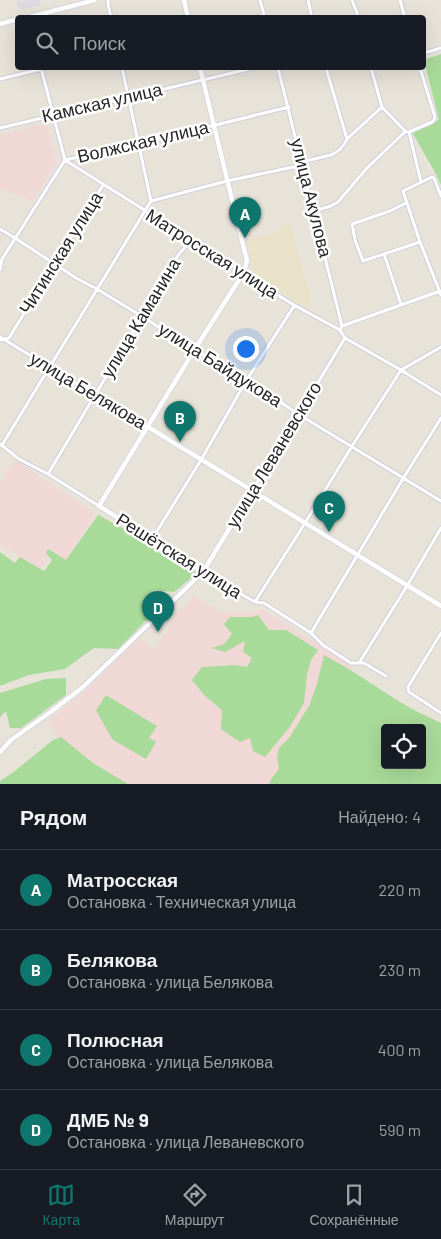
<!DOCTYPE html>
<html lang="ru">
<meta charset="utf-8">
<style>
body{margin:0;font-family:Barlow,sans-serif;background:#242831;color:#f1f3f6}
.controls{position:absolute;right:15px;bottom:15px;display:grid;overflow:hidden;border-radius:5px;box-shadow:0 5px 20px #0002}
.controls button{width:45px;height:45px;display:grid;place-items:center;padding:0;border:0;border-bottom:1px solid #363941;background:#171b24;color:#f1f3f6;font:25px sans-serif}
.you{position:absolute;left:245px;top:348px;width:18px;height:18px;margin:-12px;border:4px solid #fff;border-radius:50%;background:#1a73e8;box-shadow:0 0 0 8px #1a73e833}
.badge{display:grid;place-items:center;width:32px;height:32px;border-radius:50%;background:#0f766e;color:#fff;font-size:16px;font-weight:700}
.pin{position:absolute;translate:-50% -41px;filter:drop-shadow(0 1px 2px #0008)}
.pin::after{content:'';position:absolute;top:26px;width:18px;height:15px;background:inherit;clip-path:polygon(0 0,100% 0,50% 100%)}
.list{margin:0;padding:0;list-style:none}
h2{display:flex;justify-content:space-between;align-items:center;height:65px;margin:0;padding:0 20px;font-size:21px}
h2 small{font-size:16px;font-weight:400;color:#9ea1a6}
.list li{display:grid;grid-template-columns:32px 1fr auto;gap:15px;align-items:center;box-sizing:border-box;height:80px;padding:0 20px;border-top:1px solid #363941}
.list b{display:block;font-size:19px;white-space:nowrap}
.list p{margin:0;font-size:16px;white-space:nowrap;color:#9ea1a6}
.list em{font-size:16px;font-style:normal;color:#9ea1a6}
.icon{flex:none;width:28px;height:28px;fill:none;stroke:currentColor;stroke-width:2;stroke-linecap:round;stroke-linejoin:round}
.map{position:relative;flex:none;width:441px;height:784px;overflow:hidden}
.search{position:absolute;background:#171b24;box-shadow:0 5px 20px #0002;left:15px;right:15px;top:15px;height:55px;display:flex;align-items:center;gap:12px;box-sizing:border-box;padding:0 18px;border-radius:5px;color:#9ea1a6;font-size:19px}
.sheet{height:385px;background:#171b24}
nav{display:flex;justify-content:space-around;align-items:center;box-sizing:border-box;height:70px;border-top:1px solid #363941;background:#171b24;font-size:14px;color:#9ea1a6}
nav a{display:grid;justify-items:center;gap:2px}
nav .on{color:#0f766e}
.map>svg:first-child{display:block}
.industrial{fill:#dcd9e1}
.education{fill:#e9e2c9}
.medical{fill:#efd8d6}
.green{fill:#a8da99;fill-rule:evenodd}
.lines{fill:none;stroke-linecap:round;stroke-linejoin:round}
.street-casing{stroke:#cecfde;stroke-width:5}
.secondary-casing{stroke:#cecfde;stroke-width:6}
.street{stroke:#fff;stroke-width:3}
.secondary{stroke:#fff;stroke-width:4.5}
.labels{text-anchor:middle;stroke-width:5;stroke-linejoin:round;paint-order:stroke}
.street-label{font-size:18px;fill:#262626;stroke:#fff}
</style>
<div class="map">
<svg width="441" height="784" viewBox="0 0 441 784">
<rect width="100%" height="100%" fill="#e8e3d9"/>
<path class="industrial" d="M25,0h15v5l-21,5 -3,-8z"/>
<path class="education" d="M290,224l21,75 -7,9 -49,-34 -9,-34 26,-6 7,-3 1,-4z"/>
<path class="medical" d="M47,123l10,39 -24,39 -33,-12v-54z
M15,460l81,54 -30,46 -14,-9 -11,18 -41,-24v-62z
M193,595l27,17 30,1 11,-4 91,56 1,12 -65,107h-162l-66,-44 -4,-4 -8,-15 38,-31 53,-51 16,10 24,-39 9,-6z"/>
<path class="green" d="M441,54v131l-4,-9 -25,-44 27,-12 -15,-60z
M98,515l54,29 45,29 -23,19 -20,-2 4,18 -40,41 -24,-1 -29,21 -36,6 -29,11v-134l15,11 5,-6 24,14 8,-11 -6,-7 2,-4 18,11z
M258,615l11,15h17l32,20 -7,10 -4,14 -3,29 -15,25 -24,29 -12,-6 -3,-13 -10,4 -19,-13 1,-19 -17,-14 -13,-16 10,-13 33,-2 12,2 5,-9 -9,-6 2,-11 -20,11 -13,-4 12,-4 8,-10 -8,-10 6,-7h22z
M324,655c26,14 51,31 76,47 13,8 27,14 41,21v61h-172l3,-6 7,-9 -2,-11 2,-10 10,-10 20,-32 8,-22zM385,728h37v37h-37z
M66,678v17l-45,33h-11l-4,-17 -6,6v-24l46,-14z
M106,695l51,31 -8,12 7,4 -10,17 -33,-19 -2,-3 -15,-27z
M61,737l32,26 35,21h-128v-3l15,-10 38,-31z"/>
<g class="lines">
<defs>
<path id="street" d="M108,0v4l3,14
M260,0l5,18
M308,0l4,18
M352,0l7,18
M400,0l5,18
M254,18l10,-3
M424,53l17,-5
M41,68l24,92 127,80 18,9 14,12 20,11 7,7 43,26 46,25 5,8 56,32 40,25
M122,68l29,133
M278,68l64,258 -2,4
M326,68l21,71
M371,68l11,39 24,25
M0,79l46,-11
M0,128l253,-60
M409,132l23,-10 2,-2 1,-3 -15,-49
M409,132l12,50
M441,196l-7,-18 -2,-1 -29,14 17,51 21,53
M406,203l-16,8 -38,13 3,16 8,21 57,-19
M314,211l17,-5 7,-4 29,-34 39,-37
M0,229l15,9 61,40 21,11 46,28 28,18 105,64 22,15 143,87
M384,254l17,50
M0,270l2,-11 63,-99 73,-16 151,-37
M342,326l98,-35
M0,337l148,90
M0,340l9,-2 94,-153
M0,444l19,15 29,15 51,32
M2,445l149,-244 76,-20 71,-15 4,-4 29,-7c7,-3 13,-9 16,-16l35,-32
M48,474l131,-220 13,-14
M252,491l93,-153
M152,539l49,-79 45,-79 48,-75
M203,572l52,30 9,1 47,30 12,12 28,18h13l22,13
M255,602l50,-79 47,-77 49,-76 40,-23
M311,633l93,-156 37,-59
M441,633l-33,54 1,5 32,21
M359,663l48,-77 34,-58"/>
<path id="secondary" d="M184,0l4,18
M26,18l69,-18
M0,24l18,-5
M200,68l47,193 -3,11 -49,77 -96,157 104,66
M148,427l293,179
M0,752l11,-12 41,-29 31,-24 120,-115 49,-81"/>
</defs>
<use href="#street" class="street-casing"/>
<use href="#secondary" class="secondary-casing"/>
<use href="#street" class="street"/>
<use href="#secondary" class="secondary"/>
</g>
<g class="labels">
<g class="street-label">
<text transform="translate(102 103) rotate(-13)" y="6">Камская улица</text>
<text transform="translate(143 142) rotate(-13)" y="6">Волжская улица</text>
<text transform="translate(311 198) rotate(76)" y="6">улица Акулова</text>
<text transform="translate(61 253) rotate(-58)" y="6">Читинская улица</text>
<text transform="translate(212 254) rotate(32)" y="6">Матросская улица</text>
<text transform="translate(141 318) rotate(-59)" y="6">улица Каманина</text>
<text transform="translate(220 365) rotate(32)" y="6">улица Байдукова</text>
<text transform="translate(88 391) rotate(31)" y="6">улица Белякова</text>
<text transform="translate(274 455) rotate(-59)" y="6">улица Леваневского</text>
<text transform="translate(179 556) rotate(32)" y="6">Решётская улица</text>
</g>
</g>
</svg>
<div class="controls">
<button><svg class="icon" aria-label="locate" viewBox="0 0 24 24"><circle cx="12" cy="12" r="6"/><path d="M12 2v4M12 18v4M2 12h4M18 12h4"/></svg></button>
</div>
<div class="you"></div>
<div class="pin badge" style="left:245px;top:238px">A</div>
<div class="pin badge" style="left:180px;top:442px">B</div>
<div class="pin badge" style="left:329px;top:532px">C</div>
<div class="pin badge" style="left:158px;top:632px">D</div>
<div class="search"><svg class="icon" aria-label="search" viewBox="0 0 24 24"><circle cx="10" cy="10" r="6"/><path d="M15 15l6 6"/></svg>Поиск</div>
</div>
<section class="sheet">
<h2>Рядом<small>Найдено: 4</small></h2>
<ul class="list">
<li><span class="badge">A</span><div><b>Матросская</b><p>Остановка · Техническая улица</p></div><em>220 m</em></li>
<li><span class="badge">B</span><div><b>Белякова</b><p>Остановка · улица Белякова</p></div><em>230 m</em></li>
<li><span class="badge">C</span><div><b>Полюсная</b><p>Остановка · улица Белякова</p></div><em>400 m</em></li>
<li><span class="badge">D</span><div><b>ДМБ № 9</b><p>Остановка · улица Леваневского</p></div><em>590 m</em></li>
</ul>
</section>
<nav>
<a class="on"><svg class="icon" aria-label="map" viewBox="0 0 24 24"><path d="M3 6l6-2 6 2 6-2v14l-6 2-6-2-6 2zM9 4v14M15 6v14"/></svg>Карта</a>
<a><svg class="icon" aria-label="directions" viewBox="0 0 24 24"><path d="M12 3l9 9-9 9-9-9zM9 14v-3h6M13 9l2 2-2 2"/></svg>Маршрут</a>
<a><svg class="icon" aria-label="saved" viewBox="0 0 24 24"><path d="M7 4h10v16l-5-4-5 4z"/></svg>Сохранённые</a>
</nav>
